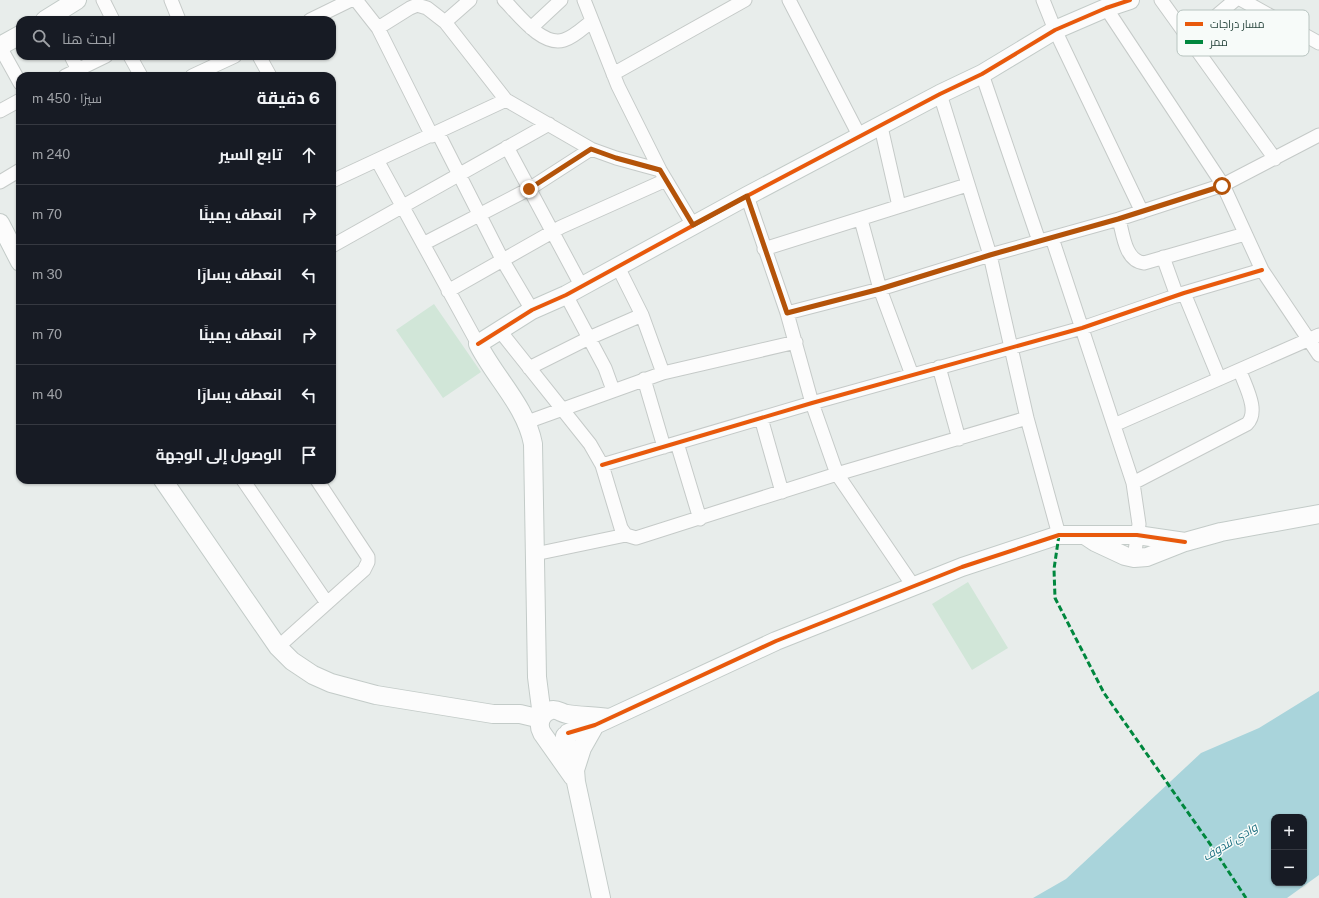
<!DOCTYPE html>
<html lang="ar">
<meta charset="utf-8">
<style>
body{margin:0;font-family:"Public Sans",Cairo,sans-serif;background:#20242c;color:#f1f3f6;direction:rtl}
.controls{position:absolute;right:12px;bottom:12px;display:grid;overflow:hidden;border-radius:8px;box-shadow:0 1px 3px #0004}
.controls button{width:36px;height:36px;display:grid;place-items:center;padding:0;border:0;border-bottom:1px solid #363941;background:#171b24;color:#f1f3f6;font:20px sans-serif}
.stop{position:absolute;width:12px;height:12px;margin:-9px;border:3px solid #b45309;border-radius:50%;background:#fff}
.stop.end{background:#b45309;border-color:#fff;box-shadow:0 1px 4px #0008}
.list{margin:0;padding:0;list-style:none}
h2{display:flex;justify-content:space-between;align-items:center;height:52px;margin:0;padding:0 16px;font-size:17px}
h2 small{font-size:13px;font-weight:400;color:#9ea1a6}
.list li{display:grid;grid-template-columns:26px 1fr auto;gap:12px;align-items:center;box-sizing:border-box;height:60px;padding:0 16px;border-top:1px solid #363941}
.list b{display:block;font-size:15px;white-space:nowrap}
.list em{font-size:13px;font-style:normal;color:#9ea1a6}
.icon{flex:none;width:22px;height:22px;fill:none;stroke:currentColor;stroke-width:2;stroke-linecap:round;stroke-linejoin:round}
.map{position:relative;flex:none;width:1319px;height:898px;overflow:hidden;direction:ltr}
.search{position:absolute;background:#171b24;box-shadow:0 1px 3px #0004;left:16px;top:16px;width:320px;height:44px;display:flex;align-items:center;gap:10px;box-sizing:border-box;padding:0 14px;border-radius:12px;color:#9ea1a6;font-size:15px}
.panel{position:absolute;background:#171b24;box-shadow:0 1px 3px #0004;left:16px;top:72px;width:320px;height:412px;border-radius:12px;direction:rtl}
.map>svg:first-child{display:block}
.green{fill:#d1e6d8}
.water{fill:#a9d4db;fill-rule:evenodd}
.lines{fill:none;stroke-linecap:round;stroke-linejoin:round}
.street-casing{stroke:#c5cac8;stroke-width:15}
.secondary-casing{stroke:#c3cbc8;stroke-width:20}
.street{stroke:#fcfcfc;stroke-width:13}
.secondary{stroke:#fcfcfc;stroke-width:18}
.quiet{stroke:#00873e;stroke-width:3;stroke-dasharray:6 3;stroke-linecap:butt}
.cycleway-casing{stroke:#f7fbf9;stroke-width:6}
.cycleway{stroke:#e8590c;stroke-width:4}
.route{stroke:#b45309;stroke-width:5}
.labels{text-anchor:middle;stroke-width:3;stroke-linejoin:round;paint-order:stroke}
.water-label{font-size:12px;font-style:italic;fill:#1c6f80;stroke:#f7fbf9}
.key{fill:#f7fbf9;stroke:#b8c4c0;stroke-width:1}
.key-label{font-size:11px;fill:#24423a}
</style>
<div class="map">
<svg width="1319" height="898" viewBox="0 0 1319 898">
<rect width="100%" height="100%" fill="#e8edeb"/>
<path class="green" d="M434,304l47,68 -38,26 -47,-68z
M968,582l40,66 -36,22 -40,-66z"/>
<path class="water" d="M1319,691v184l-32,23h-254l33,-19 135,-126 58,-25zM1274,817h30v66h-30z"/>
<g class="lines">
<defs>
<path id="street" d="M103,0l10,20
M171,0l8,20
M356,0l22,28 54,108
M504,0c14,14 38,47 60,40 10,-3 20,-13 28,-19
M584,0l34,86 42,84 33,55
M789,0l71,137
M1043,0l12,30 87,182
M1161,0l114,159
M1242,0l77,43
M1106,8l117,177 39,85 57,85
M310,20l41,-20
M445,22l25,-22
M378,28l32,-20 7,-3 10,3 18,14 61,78 85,49 25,9 44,12
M531,28l30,-28
M1189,39l46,-39
M0,47l20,36
M71,56l10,20
M130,56l11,20
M259,56l11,20
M613,74l132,-74
M982,74l57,167
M65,76l41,-20
M192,76l43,-20
M940,94l50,161 37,163 32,117
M0,111l20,-11
M881,127l18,79
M438,133l65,128 29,49
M507,147l75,140
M377,160l101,184
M332,181l174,-81
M0,182l20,-12
M747,196l40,117 25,90 25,71 77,113
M1119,219c4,15 6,42 25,44l101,-29
M861,220l19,69 32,86
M1052,238l81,245 6,41 -5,34
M423,244l106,-55 62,-40
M332,246l217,-122
M764,249l203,-64
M1163,257l14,39
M618,267l24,48 21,58
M448,291l113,-64 105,-47
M1184,293l35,85
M566,295l39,73 8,22
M787,313l93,-24 110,-34 129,-36 104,-34 96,-50
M500,331l90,113 12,21 19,63 5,7 10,3 201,-64 190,-56
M939,367l20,72
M529,368l60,-30 53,-23
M644,379l20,68
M761,418l21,74
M527,422l136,-49 133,-31
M1114,425l205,-90
M677,443l23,76
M602,465l210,-62 270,-75 102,-35 78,-23
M243,480l84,123
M1133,483l114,-59c13,-13 -2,-38 -7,-53
M535,554l91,-19
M278,647l86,-77 4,-8v-5l-51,-77"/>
<path id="secondary" d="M45,20l32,-20
M0,46l20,-11
M0,223l20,39
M163,480l115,167 14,14 21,14 18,8 45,12 117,19h27l21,5
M1086,536l9,6 30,14 9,2 13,-1 38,-15 36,-10 98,-18
M542,716l-5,-39 -4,-233c-7,-38 -38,-66 -55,-100l54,-34 34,-15 181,-99 193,-102 42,-20 73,-44 51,-22 24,-8
M568,733l27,-8 181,-84 186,-74 97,-32h78l48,7
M565,736l10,34 1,12 25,116
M575,770l7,-22 13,-23
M573,777l-31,-44c-5,-9 -1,-21 10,-23 6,-1 9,3 15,4 13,2 28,2 41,4"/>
</defs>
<use href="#street" class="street-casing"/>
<use href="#secondary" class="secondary-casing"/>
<use href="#street" class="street"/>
<use href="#secondary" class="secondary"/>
<path class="quiet" d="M1059,535l-5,34 1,29 49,95 111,158 31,47"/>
<defs>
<path id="cycleway" d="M478,344l54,-34 34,-15 181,-99 193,-102 42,-20 73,-44 51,-22 24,-8
M602,465l210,-62 270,-75 102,-35 78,-23
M568,733l27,-8 181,-84 186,-74 97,-32h78l48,7"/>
</defs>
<use href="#cycleway" class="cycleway-casing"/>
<use href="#cycleway" class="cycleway"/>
</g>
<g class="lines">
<path class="route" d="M529,189l62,-40 25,9 44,12 33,55 54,-29 40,117 93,-24 110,-34 128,-36 104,-33"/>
</g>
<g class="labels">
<g class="water-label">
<text transform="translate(1230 842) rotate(-31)" y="4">وادي تندوف</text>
</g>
</g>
<rect x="1177" y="10" width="132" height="46" rx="6" class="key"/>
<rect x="1185" y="22" width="18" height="4" fill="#e8590c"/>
<rect x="1185" y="40" width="18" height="4" fill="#00873e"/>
<g class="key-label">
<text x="1210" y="28">مسار دراجات</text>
<text x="1210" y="46">ممر</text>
</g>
</svg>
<div class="controls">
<button>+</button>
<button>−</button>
</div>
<div class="stop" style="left:1222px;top:186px"></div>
<div class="stop end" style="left:529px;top:189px"></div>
<div class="search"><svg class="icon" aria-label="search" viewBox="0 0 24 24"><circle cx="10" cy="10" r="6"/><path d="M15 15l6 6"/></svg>ابحث هنا</div>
<section class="panel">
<h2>6 دقيقة<small>سيرًا · 450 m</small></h2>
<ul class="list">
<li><svg class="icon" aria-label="ahead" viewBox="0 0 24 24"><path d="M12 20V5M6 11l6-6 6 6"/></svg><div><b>تابع السير</b></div><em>240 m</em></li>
<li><svg class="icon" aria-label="right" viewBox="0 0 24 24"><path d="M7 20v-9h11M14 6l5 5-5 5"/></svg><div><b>انعطف يمينًا</b></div><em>70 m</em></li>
<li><svg class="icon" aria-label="left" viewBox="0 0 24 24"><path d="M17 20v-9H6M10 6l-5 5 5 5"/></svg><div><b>انعطف يسارًا</b></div><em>30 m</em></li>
<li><svg class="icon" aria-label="right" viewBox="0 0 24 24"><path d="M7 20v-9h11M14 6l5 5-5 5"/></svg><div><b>انعطف يمينًا</b></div><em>70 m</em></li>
<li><svg class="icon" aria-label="left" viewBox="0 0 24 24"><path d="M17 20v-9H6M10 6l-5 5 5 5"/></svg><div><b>انعطف يسارًا</b></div><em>40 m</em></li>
<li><svg class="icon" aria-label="arrive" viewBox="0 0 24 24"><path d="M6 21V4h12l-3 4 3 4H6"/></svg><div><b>الوصول إلى الوجهة</b></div></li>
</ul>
</section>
</div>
